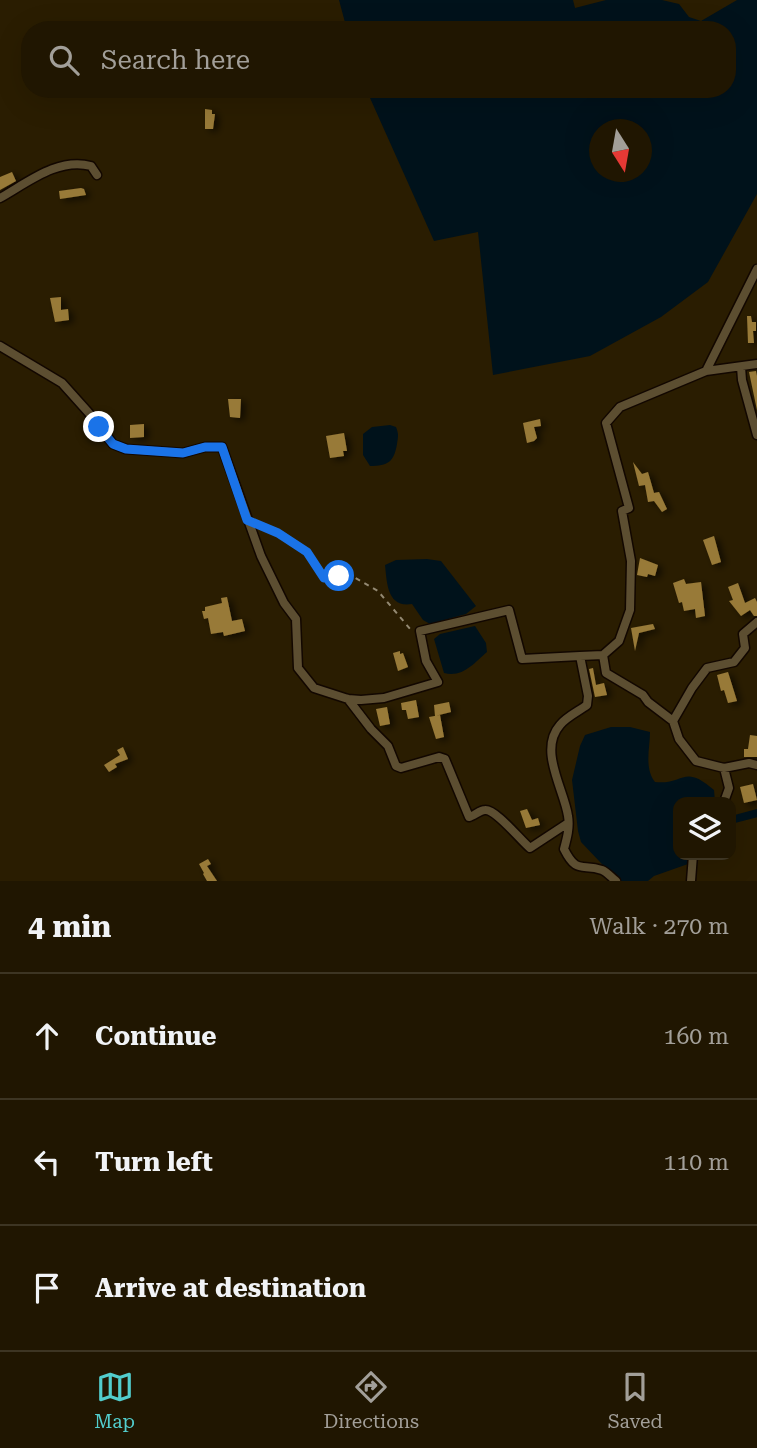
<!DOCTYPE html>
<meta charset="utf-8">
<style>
body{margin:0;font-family:"Roboto Serif",serif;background:#2d2310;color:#f1f3f6}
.controls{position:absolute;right:21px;bottom:21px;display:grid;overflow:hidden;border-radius:14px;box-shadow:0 7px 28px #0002}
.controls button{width:63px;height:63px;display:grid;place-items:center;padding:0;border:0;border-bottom:2px solid #3d3523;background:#201601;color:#f1f3f6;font:35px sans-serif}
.compass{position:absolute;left:589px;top:119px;width:63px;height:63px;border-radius:50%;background:#201601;box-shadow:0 7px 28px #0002;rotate:169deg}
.stop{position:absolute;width:21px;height:21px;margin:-16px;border:5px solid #1a73e8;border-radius:50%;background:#fff}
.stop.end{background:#1a73e8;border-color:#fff;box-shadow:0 2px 7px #0008}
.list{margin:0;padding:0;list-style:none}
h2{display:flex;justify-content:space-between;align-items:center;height:91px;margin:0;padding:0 28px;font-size:30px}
h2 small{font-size:23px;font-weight:400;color:#a29f99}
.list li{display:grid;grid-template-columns:46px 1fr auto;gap:21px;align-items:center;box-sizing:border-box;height:126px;padding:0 28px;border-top:2px solid #3d3523}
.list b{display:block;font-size:26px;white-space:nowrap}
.list em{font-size:23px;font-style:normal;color:#a29f99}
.icon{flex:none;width:38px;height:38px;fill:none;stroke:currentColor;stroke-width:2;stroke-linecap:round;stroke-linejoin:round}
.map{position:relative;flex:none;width:757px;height:881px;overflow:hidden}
.search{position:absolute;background:#201601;box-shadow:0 7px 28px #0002;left:21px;right:21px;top:21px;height:77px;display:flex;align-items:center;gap:18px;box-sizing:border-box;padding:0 24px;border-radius:28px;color:#a29f99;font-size:26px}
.sheet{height:469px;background:#201601}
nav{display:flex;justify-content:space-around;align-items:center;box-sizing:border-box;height:98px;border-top:2px solid #3d3523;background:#201601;font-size:19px;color:#a29f99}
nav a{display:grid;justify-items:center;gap:4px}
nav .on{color:#52cdcd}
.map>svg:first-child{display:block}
.water{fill:#00121b;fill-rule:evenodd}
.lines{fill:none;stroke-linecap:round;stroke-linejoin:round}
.canal{stroke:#00121b;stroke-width:8}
.building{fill:#987a39;filter:url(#shadow)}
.minor-casing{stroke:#120700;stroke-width:11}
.path{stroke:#938972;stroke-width:2;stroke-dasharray:5 5;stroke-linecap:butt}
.minor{stroke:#5c4e31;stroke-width:8}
.route{stroke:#1a73e8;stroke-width:9}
</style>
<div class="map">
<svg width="757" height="881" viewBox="0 0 757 881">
<defs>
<filter id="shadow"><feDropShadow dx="4.5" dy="2.5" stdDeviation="3.5" flood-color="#0009"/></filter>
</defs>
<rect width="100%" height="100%" fill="#2a1d01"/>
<path class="water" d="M339,0h234l2,8 31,-8h56l17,4 10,13 12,4 36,-21h20v194l-49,88 -47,35 -71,39 -97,19 -15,-143 -44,9 -68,-152h361v-59h-380zM600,130h42v42h-42z
M390,425l6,2c3,7 2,10 1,17 -3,18 -9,22 -27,22l-7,-11v-21l9,-7z
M427,559l14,2 35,45 -10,8 -36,10 -7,-4 -11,-16c-25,4 -25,-21 -27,-39l11,-5z
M475,626l11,17 1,9c-13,11 -24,26 -43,21l-10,-34 6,-5z
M611,727h19l20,5c0,16 -6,36 5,50 30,3 28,-19 59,8l1,12h-37v53h15l-5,9 -34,12 -6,5h-30l-37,-39 -3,-11 -6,-51 8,-34 5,-11z"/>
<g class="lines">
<path class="canal" d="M731,820l26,-7"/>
</g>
<path class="building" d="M205,109l7,1v4h3l-2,15h-8z
M12,172l4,9 -16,9v-13z
M81,188l3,1 2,6 -26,4 -1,-8z
M61,297v13l7,-1 1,11 -14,2 -5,-24z
M747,316h4l1,6h4v9h-3l1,12h-6z
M756,371l1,5v34l-8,-38z
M228,399h13l-1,19 -10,-1z
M540,419l1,7 -7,1 3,11 -3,3 -7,2 -4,-20z
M144,424v13l-14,1v-13z
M344,433l3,18h-4l1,5 -14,2 -4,-22z
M633,462l9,12 6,-2 6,21 5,-1 8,17 -5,3 -8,-11 -6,1 -3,-17 -6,1z
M714,536l7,26 -9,3 -9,-25z
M640,558l18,7 -3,11 -7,-2 -1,3 -10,-2z
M684,579l2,5 15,-2 4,34 -9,2 -1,-9 -11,2 -2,-9 -3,1 -6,-20z
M738,583l7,20 10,-5 2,4v14h-3l-4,-6 -9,6 -12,-15 4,-1 -5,-13z
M227,597l5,24 10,-2 3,12 -21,5 -1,-4 -12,2 -3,-16 -4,1 -2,-8h3v-4l17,-4 -1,-5z
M653,624l2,5 -16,4 -4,18 -4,-23z
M400,651v3l3,-1 5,14 -10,4 -5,-18z
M593,668l3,17 8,-2 3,12 -12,2 -6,-28z
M728,672l9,29 -9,2 -4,-13 -3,1 -4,-16z
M416,700l3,17 -11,2 -2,-9h-4l-1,-7z
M449,702l2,10 -16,4 -1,-11z
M387,707l3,17 -10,2 -4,-17z
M440,715l4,22 -8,2 -7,-22z
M750,735l7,1v21h-13v-8h4z
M123,747l5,12 -13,5 2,3 -8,5 -5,-7 16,-10 -3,-5z
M753,784l4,16 -13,3 -4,-16z
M527,809l5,11 6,-2 2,7 -14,3 -6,-17z
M208,859l3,5 -4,2 10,15h-10l-4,-7 1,-1 -5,-9z"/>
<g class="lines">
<defs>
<path id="minor" d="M0,198c27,-15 58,-41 91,-32l6,9
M0,346l62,37 26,29 25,32 13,5 57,4 22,-6h17l39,109 23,47 12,16 2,49 16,20 34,11 13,1 23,-2 54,-16 -12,-21 -6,-30 89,-21 13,49 58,-3 8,40 -1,9c-8,6 -21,12 -27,20 -22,25 4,64 8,91 2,11 -1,22 -4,33 13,26 18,14 38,21 5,2 10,8 14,11
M741,367l1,13 15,55
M706,371l51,-102
M603,655l3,18 37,22 5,7 25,19 6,18 17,22 28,7 25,-5 8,2
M580,656l23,-1 16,-14 11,-31 1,-49 -9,-50 7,-3 -23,-85 14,-16 86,-36 51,-7
M348,699l23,30 17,17 8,20 5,2 38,-11 6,2 24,58c5,-1 11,-7 16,-7 11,-1 36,31 45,38l38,-25
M673,721l19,-33 15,-20 27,-6 11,-14 -2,-14 14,-12
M724,768l5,20 -5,14
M691,881l2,-26"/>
</defs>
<use href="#minor" class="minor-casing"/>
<path class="path" d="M258,524l20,9 29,19 17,26 28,-2 26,15 33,39"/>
<use href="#minor" class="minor"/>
</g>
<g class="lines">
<path class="route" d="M99,427l14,17 13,5 57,4 22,-6h17l25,73 31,13 29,19 17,26 15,-2"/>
</g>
</svg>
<div class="controls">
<button><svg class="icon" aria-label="layers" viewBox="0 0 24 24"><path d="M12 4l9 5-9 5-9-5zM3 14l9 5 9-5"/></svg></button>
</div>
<svg class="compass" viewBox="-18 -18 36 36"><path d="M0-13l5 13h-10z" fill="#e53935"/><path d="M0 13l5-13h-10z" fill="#a29f99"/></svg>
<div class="stop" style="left:339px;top:576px"></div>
<div class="stop end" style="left:99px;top:427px"></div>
<div class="search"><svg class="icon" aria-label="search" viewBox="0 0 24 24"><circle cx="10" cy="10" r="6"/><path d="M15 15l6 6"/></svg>Search here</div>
</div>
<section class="sheet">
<h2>4 min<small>Walk · 270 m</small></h2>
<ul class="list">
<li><svg class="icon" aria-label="ahead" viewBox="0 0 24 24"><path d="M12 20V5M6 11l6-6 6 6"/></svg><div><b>Continue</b></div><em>160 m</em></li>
<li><svg class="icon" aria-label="left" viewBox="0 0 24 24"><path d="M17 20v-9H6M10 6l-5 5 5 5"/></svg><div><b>Turn left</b></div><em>110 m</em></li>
<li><svg class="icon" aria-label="arrive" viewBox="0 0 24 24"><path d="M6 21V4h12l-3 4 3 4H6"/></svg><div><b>Arrive at destination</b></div></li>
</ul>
</section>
<nav>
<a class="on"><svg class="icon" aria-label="map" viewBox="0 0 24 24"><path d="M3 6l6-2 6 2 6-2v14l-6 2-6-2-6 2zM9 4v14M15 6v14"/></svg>Map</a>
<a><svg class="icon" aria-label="directions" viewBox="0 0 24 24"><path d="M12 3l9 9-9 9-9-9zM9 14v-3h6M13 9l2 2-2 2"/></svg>Directions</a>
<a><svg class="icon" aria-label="saved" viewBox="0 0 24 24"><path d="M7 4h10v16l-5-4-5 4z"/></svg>Saved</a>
</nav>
